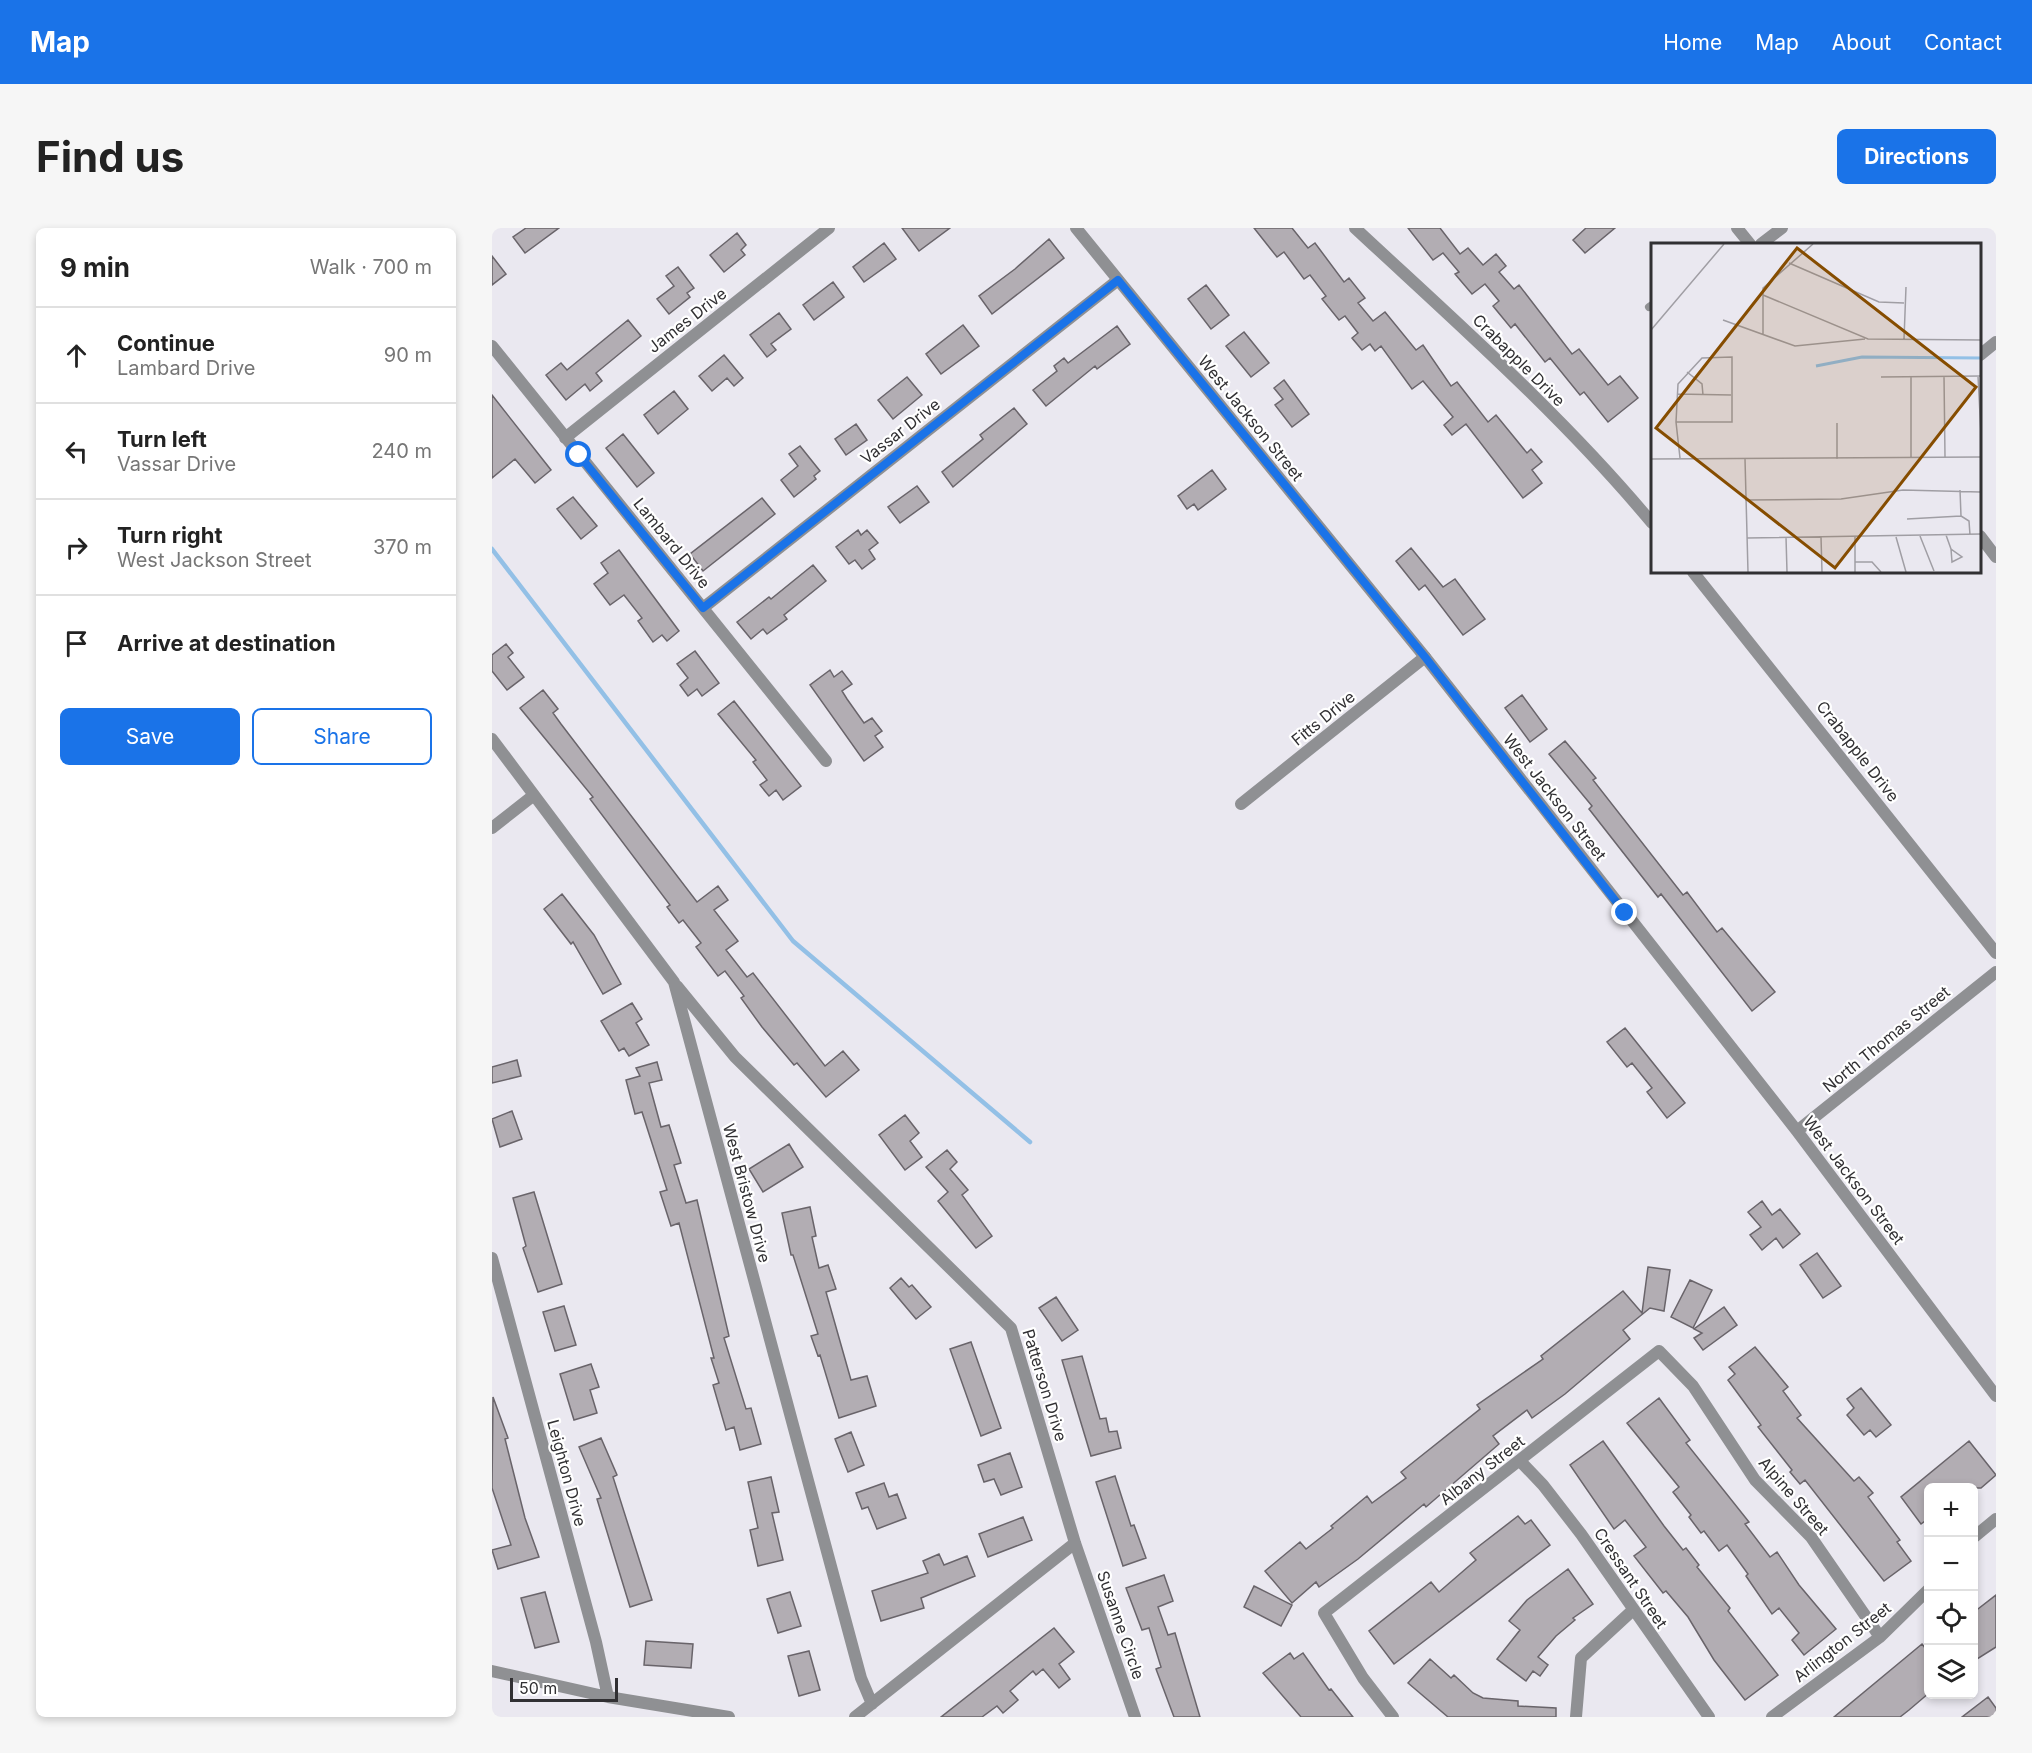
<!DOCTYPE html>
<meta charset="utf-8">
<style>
body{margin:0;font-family:Inter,sans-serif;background:#f6f6f6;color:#222}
.controls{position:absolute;right:18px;bottom:18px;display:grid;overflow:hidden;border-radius:9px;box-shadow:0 3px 9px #0003}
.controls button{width:54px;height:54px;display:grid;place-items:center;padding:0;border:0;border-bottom:2px solid #e0e0e0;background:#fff;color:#222;font:30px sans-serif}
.scale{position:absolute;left:18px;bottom:15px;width:108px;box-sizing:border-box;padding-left:6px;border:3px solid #313033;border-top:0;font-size:16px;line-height:21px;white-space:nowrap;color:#313033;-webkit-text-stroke:4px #fff;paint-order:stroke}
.stop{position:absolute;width:18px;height:18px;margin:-14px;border:4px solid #1a73e8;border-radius:50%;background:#fff}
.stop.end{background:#1a73e8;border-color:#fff;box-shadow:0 2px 6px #0008}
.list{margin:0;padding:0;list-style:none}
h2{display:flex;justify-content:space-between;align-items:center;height:78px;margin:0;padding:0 24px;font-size:26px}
h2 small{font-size:20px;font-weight:400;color:#767676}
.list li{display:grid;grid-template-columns:39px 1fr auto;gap:18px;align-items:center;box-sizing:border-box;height:96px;padding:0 24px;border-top:2px solid #e0e0e0}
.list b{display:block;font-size:22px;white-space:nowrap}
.list p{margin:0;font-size:20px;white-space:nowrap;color:#767676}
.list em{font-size:20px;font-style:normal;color:#767676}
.actions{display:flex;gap:12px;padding:18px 24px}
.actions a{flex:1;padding:14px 0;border:2px solid #1a73e8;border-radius:9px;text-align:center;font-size:21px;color:#1a73e8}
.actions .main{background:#1a73e8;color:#fff}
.icon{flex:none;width:33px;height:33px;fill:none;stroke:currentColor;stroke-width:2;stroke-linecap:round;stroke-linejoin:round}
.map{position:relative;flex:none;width:1504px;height:1489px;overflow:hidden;border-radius:9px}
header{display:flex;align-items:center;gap:36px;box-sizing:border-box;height:84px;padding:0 30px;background:#1a73e8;color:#fff}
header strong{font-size:28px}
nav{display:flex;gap:33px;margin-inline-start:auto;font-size:21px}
.intro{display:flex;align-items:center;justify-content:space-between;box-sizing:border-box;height:144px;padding:0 36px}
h1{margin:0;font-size:42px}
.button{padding:15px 27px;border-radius:9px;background:#1a73e8;color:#fff;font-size:21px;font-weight:700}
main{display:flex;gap:36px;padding:0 36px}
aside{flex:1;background:#fff;border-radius:9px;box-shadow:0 3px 9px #0003}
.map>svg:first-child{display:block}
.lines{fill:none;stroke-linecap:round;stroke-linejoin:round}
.stream{stroke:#93c0e6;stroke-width:4.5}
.building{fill:#b2adb3;stroke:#69646a;stroke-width:1.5}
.service{stroke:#8f9093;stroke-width:8}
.minor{stroke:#8f9093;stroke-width:12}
.tertiary{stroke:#8f9093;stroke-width:12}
.route{stroke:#1a73e8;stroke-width:8}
.labels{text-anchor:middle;stroke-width:4.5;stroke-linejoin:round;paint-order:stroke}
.street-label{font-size:16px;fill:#313033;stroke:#fff}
.inset-river{fill:none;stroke:#93c0e6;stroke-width:3}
.inset-road{fill:none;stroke:#a09ea4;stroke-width:1.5}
.view{fill:#864d00;fill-opacity:0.15;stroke:#864d00;stroke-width:3}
.inset-edge{fill:none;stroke:#313033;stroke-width:3}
</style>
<header>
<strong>Map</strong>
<nav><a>Home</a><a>Map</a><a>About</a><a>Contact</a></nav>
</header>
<div class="intro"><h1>Find us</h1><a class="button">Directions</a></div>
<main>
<aside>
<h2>9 min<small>Walk · 700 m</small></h2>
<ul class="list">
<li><svg class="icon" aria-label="ahead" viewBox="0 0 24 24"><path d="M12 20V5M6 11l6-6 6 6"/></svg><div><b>Continue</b><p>Lambard Drive</p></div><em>90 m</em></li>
<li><svg class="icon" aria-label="left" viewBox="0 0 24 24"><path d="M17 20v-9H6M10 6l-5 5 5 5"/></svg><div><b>Turn left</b><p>Vassar Drive</p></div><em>240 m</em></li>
<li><svg class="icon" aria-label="right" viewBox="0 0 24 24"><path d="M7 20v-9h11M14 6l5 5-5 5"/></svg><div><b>Turn right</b><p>West Jackson Street</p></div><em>370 m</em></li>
<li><svg class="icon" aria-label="arrive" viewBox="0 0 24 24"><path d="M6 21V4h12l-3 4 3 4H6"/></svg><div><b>Arrive at destination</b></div></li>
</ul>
<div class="actions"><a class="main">Save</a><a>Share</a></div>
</aside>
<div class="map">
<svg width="1504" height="1489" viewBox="0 0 1504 1489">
<rect width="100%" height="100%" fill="#eae8f0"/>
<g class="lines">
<path class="stream" d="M0,321l301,392 237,201"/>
</g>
<path class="building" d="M34,0h33l-34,25 -12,-16z
M410,0h48l-31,23z
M762,0h38l16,20 7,-5 29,39 5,-4 16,20 -7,5 15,18 12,-9 31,38 7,-5 28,41 6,-4 31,40 8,-7 31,38 4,-4 11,13 -10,8 10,13 -19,15 -57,-74 -14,11 -8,-10 9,-8 -30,-36 -11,8 -31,-43 -6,5 -5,-7 -8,6 -10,-12 6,-5 -13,-17 -6,4 -17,-21 4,-3 -16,-21 -6,4 -20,-27 -7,5z
M916,0h32l20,26 8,-6 15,17 13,-11 10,12 -7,6 15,17 5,-4 53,69 7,-5 29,36 12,-9 18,22 -30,24 -24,-30 -4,3 -30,-37 -5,4 -30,-38 -4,4 -18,-22 6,-5 -14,-17 -13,10 -17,-20 4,-2 -16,-19 -10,7z
M1094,0h29l-30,25 -12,-13z
M245,5l9,12 -5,5 4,5 -21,17 -14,-17z
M557,11l15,19 -72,56 -13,-18 36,-27z
M392,15l12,16 -32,23 -11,-15z
M0,28l14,18 -14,11z
M186,39l16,21 -7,5 3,4 -21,17 -12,-15 17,-13 -8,-10z
M341,54l11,15 -30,23 -11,-15z
M714,57l23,30 -18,14 -23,-30z
M287,85l12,16 -20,15 5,6 -9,7 -17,-22z
M136,92l13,16 -45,37 6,8 -12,10 -5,-7 -19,16 -20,-25 15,-12 6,7z
M471,97l16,21 -38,28 -15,-20z
M625,98l13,18 -33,25 -2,-3 -49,40 -13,-16 24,-19 -3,-5 10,-8 4,5z
M752,104l25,31 -18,14 -25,-31z
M232,127l19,23 -9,8 -7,-8 -15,13 -13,-15z
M415,149l15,18 -29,24 -15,-19z
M792,152l25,34 -17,13 -17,-22 8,-6 -9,-11z
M182,163l14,18 -30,25 -14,-19z
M0,167l59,75 -16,13 -20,-24 -23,19z
M522,180l13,16 -74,63 -11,-15 41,-33 -3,-4z
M364,196l11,16 -21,15 -11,-16z
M131,206l31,39 -17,14 -31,-39z
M308,218l20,25 -6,5 2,3 -22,18 -13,-17 17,-14 -9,-12z
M720,242l14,19 -28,21 -4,-6 -7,5 -9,-13z
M425,258l12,16 -29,21 -12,-16z
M81,269l24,29 -16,13 -24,-30z
M270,270l13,16 -72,57 -13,-17z
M366,302l3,5 6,-5 11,13 -9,7 6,9 -13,10 -7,-9 -6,4 -13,-17z
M919,320l32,39 12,-8 30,40 -22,16 -38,-50 -6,5 -23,-29z
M127,322l60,81 -12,10 -5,-6 -9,7 -15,-21 4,-3 -18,-23 -14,10 -16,-21 14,-11 -7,-10z
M321,337l13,16 -42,34 3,4 -20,15 -4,-5 -12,10 -14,-17 32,-25 2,2z
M14,416l7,9 -5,4 16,20 -17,13 -15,-19v-16z
M203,423l24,32 -17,13 -5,-7 -9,7 -8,-11 8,-7 -11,-14z
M338,442l4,7 8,-6 10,13 -10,7 5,8 17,24 8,-5 10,13 -7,5 8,11 -19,14 -54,-76z
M51,462l15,19 -5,4 8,11 136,178 21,-16 10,14 -14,10 24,31 -12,9 21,27 6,-4 72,93 18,-15 16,19 -33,27 -29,-34 -3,2 -32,-38 -21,-29 3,-2 -19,-25 -7,5 -22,-29 5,-4 -18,-23 -4,3 -12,-16 3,-2 -80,-106 3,-2 -73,-89z
M1030,467l25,34 -17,13 -25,-34z
M242,473l67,85 -18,14 -7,-10 -7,6 -9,-11 7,-5 -14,-18 3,-2 -38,-46z
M1073,513l31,37 -3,2 90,115 4,-3 30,40 5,-4 53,64 -23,19 -91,-117 -3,3 -69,-88 3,-3 -43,-52z
M70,666l32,41 27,49 -18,10 -30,-52 -2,2 -27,-35z
M140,775l10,16 -6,4 13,22 -20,11 -5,-8 -5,3 -18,-30z
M1133,800l60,75 -18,15 -20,-26 5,-4 -20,-25 -5,4 -20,-25z
M25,832l4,16 -29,7v-16z
M165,834l5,18 -13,3 12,44 8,-2 12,38 -7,2 12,38 11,-3 32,136 -5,2 22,71 5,-1 10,36 -21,6 -6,-23 -8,3 -13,-45 6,-2 -8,-25h3l-35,-135 -8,3 -11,-34 7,-2 -25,-78 -7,2 -9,-34 14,-4 -4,-8z
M20,883l10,28 -22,8 -8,-28z
M413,887l14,18 -9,8 12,16 -17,13 -26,-35z
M297,916l14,23 -40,25 -14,-23z
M455,922l10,12 -7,7 18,21 -6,5 30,41 -16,12 -38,-47 10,-9 -22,-25z
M42,964l28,92 -24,8 -15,-44 3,-2 -13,-48z
M1270,973l10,14 8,-6 20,25 -17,14 -7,-10 -14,12 -12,-15 11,-8 -13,-15z
M318,979l6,29 -4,1 7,31 9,-3 8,24 -10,3 25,88 16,-4 9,30 -37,12 -19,-63 -2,1 -7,-20 7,-2 -25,-79h-2l-9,-42z
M1325,1025l24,33 -18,12 -23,-33z
M1156,1039l22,3 -6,41 -14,-3 -27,22 7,9 -65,55 -33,24 -5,-8 -34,26 6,8 -73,63 -2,-3 -66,55 -39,28 -3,-5 -24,21 -27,-32 35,-29 6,7 27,-21 -2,-2 36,-30 5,7 34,-25 -5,-6 79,-63 -3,-4 66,-46 -2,-3 82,-65 19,22z
M409,1050l8,9 3,-2 19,22 -15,12 -26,-31z
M1198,1052l22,10 -19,38 -22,-11z
M564,1069l22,33 -16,11 -23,-33z
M72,1078l12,39 -21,6 -12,-39z
M1232,1079l13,18 -34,25 -9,-12 8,-5 -8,-4z
M479,1114l30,86 -20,8 -31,-87z
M1263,1119l33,40 -5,4 18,24 -4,3 57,63 5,-4 14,16 -5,4 32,43 -3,2 14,19 -27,20 -79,-101 -5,4 -10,-12 2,-2 -34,-43 3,-2 -33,-45 7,-6 -6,-7z
M590,1128l18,63 6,-1 3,14 8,-1 4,17 -30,8 -29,-96z
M99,1136l8,23 -9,3 7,23 -23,7 -14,-46z
M1369,1160l30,37 -15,12 -6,-7 -6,5 -17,-20 7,-7 -7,-9z
M1,1169l15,41 -3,1 20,79 14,39 -41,12 -6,-19 19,-5 -19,-57z
M1167,1170l31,42 -4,3 63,79 -4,2 25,33 7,-5 22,33 37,44 -32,26 -12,-15 7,-7 -20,-25 -7,6 -26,-38 2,-2 -21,-29 -8,6 -15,-20 -3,2 -12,-16 2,-2 -18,-23 6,-5 -52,-64z
M359,1204l13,33 -16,7 -13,-33z
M109,1210l16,37 -4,2 39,123 -22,7 -33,-108 4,-1 -22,-51z
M1111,1213l61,85 19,24 3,-2 13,17 -2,2 33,41 -2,3 50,64 -33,25 -31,-40 -26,-43 -22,-26 -3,2 -29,-37 12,-9 -21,-27 -11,9 -44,-64z
M1477,1213l27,34 -15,13h-52v30l-8,6 -20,-27z
M518,1225l12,34 -21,8 -7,-16 -10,3 -6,-17z
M623,1248l16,50 3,-1 12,33 -23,8 -27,-84z
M279,1249l8,35 -7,1 11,47 -25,6 -8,-36 8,-2 -10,-46z
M392,1255l5,14 8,-3 9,24 -29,11 -9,-22 -6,2 -6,-16z
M1026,1288l7,8 6,-4 19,25 -156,119 -25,-33 62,-49 8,10 37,-32 -6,-7z
M531,1289l9,23 -44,17 -9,-23z
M447,1326l5,11 23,-9 8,20 -54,22 3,10 -43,13 -9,-30 56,-18 -5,-12z
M1076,1341l25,35 -20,14 2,2 -19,16 -18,21 10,8 -8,11 -7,-5 -7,10 -29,-22 23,-29 -11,-9 18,-21z
M672,1347l9,26 -15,6 10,28 7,-2 25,84h-26l-18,-48 5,-2 -12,-39 -7,2 -16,-42z
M762,1358l38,19 -11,21 -37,-19z
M53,1364l14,50 -24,6 -14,-50z
M298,1364l11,34 -23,7 -11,-34z
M1504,1367v52l-22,14v-49z
M562,1400l20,24 -15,12 11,15 -11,9 -16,-19 -7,6 -3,-4 -23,20 8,9 -15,13 -6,-7 -15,11h-41z
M154,1413l47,3 -2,24 -47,-3z
M1430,1416l7,9v40l-20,17 -9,7h-66z
M317,1423l11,39 -21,6 -11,-40z
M798,1425l4,6 9,-6 26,37 2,-1 22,28h-52l-38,-44z
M938,1431l21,19 3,-3 19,18 10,5 35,3v5l38,2v9h-108l-40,-34z
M1496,1469l8,11v9h-34z"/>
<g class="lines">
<path class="service" d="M1157,79l3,-2"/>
<path class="minor" d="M863,0c102,95 208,188 297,295
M1245,0l13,16
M1269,16l21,-16
M0,118l334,415
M1488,127l16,-13
M73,210l264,-210
M1488,308l16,21
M1201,344l303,381
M211,380l415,-328
M0,511l182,243 187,696 11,26
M749,576l184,-147
M0,600l42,-33
M185,758l58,71 276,271 64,215 60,174
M0,1030l104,384 12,55
M1029,1234l22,23 38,49 128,183
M1482,1309l22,-18
M0,1443l116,26 121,20
M363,1489l220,-174
M901,1489l-30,-39 -39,-65 335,-262 34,35 62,94 56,57 69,100
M1084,1489l5,-59 52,-48
M1280,1489l108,-80 48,-47"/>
<path class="tertiary" d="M584,0l349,429 372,474 199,265
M1305,903l199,-159"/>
</g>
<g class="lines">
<path class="route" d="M87,227l124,153 415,-328 307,377 200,256"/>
</g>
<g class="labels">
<g class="street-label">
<text transform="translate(195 92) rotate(-38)" y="6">James Drive</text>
<text transform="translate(1027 132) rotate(45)" y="6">Crabapple Drive</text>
<text transform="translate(759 190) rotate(51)" y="6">West Jackson Street</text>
<text transform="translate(408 203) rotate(-38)" y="6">Vassar Drive</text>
<text transform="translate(180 315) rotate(51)" y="6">Lambard Drive</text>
<text transform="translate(831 490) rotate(-39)" y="6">Fitts Drive</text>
<text transform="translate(1366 523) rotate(52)" y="6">Crabapple Drive</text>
<text transform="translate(1063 569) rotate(52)" y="6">West Jackson Street</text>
<text transform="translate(1394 811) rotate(-39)" y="6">North Thomas Street</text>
<text transform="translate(1362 952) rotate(53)" y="6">West Jackson Street</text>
<text transform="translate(255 965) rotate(75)" y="6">West Bristow Drive</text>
<text transform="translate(553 1157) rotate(73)" y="6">Patterson Drive</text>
<text transform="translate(990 1242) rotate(-38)" y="6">Albany Street</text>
<text transform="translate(75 1245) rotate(75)" y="6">Leighton Drive</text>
<text transform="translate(1302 1268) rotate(49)" y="6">Alpine Street</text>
<text transform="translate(1139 1350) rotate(56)" y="6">Cressant Street</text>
<text transform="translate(629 1397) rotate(71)" y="6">Susanne Circle</text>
<text transform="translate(1350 1414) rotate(-38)" y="6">Arlington Street</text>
</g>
</g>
<g transform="translate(1159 15)">
<rect width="330" height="330" fill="#eae8f0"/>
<path class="inset-river" d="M165,123l46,-9 119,1"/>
<path class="inset-road" d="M138,20l90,39 25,1M112,52l105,44 113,1M72,77l72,26 70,-7M0,87l73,-86M112,91v-46l50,-44M253,96l2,-52M36,129l15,12 1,11M293,133l1,81M327,133l3,58M230,134l100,-1M260,134v81M26,151l54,1M25,179h56v-65l-30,1 -24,26 -2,38 4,36M186,180v36M0,216l330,-2M94,216l3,113M309,247l1,26 8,5 1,14M94,257l96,-1 62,-9 77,2M256,276l54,-3M295,292l5,14 11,8 -10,5 -1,-13M269,293l14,35M135,294l1,35M170,294l1,35M204,294v35M245,294l10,35M96,295l234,-4M204,319h17l9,10"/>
<path class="view" d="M146,5l179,139 -141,181 -179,-140z"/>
<rect width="330" height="330" class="inset-edge"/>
</g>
</svg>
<div class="controls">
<button>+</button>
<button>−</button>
<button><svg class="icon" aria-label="locate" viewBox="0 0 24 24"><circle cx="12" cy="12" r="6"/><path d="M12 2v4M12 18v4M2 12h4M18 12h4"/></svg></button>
<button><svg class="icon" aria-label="layers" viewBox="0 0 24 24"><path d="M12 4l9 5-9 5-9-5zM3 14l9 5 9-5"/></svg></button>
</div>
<div class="scale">50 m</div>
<div class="stop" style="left:87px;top:227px"></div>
<div class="stop end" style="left:1133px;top:685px"></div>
</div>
</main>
